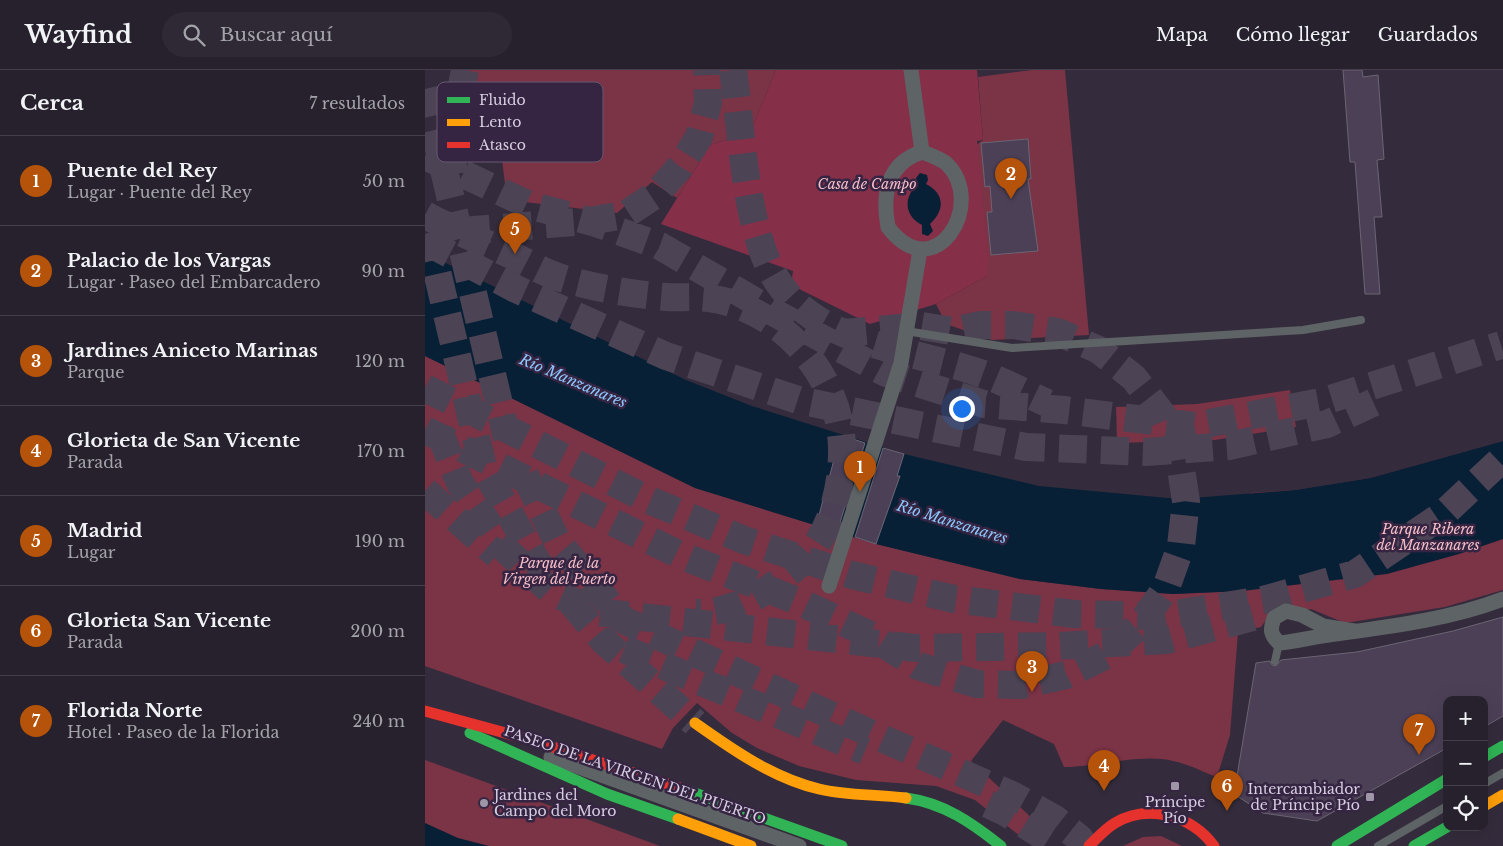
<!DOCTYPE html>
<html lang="es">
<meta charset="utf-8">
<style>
body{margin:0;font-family:"Libre Baskerville",serif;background:#2f2935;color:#f1f3f6}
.controls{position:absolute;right:15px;bottom:15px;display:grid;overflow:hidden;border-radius:10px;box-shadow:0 5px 20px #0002}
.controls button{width:45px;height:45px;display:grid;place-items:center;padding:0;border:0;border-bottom:1px solid #433e49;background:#27212d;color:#f1f3f6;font:25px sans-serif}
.you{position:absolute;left:536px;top:338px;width:18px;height:18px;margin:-12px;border:4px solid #fff;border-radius:50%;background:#1a73e8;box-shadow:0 0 0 8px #1a73e833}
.badge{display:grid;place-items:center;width:32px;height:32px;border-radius:50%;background:#b45309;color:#fff;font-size:16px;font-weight:700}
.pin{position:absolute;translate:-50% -41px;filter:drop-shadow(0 1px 2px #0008)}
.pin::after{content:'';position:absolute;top:26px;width:18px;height:15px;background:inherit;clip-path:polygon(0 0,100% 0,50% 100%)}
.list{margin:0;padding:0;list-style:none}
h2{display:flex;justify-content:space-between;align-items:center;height:65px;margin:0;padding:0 20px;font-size:21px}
h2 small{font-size:16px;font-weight:400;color:#a4a3aa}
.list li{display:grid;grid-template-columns:32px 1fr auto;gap:15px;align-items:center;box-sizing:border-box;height:90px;padding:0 20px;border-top:1px solid #433e49}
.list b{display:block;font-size:19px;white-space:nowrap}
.list p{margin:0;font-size:16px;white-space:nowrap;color:#a4a3aa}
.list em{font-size:16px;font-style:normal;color:#a4a3aa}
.icon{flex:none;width:28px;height:28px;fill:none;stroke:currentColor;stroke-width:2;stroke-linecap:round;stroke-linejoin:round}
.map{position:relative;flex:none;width:1078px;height:776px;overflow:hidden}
header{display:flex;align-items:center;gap:30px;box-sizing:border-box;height:70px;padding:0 25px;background:#27212d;border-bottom:1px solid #433e49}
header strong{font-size:24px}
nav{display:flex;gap:28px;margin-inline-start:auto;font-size:18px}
.search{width:350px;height:45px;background:#2f2935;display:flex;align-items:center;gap:12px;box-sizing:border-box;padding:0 18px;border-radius:28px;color:#a4a3aa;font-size:19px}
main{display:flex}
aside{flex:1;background:#27212d}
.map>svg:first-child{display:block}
.green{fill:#7b3346}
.forest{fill:#862f49}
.water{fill:#082036}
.building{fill:#4c4057;stroke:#6c6573}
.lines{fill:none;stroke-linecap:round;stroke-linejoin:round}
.highway-tunnel{stroke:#4c4455;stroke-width:28;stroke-dasharray:28 14;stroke-linecap:butt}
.lane{stroke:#5e6466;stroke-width:8}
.street{stroke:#5e6466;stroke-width:15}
.fast{stroke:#30b455;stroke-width:11}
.slow{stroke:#ff9f0a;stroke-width:11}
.jam{stroke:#e5322d;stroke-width:11}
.poi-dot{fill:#9e95a7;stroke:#352543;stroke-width:2}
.labels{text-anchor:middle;stroke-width:5;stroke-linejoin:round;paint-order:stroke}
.park-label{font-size:14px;font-style:italic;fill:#f7bec7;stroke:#352543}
.street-label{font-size:14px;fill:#d7cee1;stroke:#352543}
.poi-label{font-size:14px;fill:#d7cee1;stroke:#352543;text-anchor:end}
.water-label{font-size:15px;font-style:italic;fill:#8cc7fd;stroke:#352543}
.key{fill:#352543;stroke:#665872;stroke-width:1}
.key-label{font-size:14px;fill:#d7cee1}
</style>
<header>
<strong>Wayfind</strong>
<div class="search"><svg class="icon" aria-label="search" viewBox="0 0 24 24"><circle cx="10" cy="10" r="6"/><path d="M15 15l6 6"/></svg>Buscar aquí</div>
<nav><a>Mapa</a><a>Cómo llegar</a><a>Guardados</a></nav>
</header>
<main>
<aside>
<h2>Cerca<small>7 resultados</small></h2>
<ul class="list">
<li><span class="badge">1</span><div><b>Puente del Rey</b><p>Lugar · Puente del Rey</p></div><em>50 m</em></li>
<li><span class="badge">2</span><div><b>Palacio de los Vargas</b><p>Lugar · Paseo del Embarcadero</p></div><em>90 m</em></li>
<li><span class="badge">3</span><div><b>Jardines Aniceto Marinas</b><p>Parque</p></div><em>120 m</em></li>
<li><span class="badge">4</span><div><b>Glorieta de San Vicente</b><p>Parada</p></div><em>170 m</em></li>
<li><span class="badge">5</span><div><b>Madrid</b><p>Lugar</p></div><em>190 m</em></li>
<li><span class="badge">6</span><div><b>Glorieta San Vicente</b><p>Parada</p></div><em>200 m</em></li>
<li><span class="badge">7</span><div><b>Florida Norte</b><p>Hotel · Paseo de la Florida</p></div><em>240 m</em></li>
</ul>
</aside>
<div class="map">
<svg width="1078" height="776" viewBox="0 0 1078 776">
<rect width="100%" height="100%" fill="#342c3c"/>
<path class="green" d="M39,0h312l-26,63 -40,12 -33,53 -25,-16 -35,31 -110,-13 -9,-73 -14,3z
M607,0h33l24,265 -97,5 -46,-16 -10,-20 51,-28 -12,-130 8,-6 -5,-63z
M0,286l270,132 181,56 144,35 81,10 72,5 69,-3 8,-98 45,-3 75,-12 133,-37v149l-58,17 -100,16 -34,-14 -45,11 -5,7 -23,5 -8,103 -13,42c-14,-5 -29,-13 -44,-16 -31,-8 -76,6 -109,6l-10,-23 -51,-24 -32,41 64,60 -15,15 -45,-36 -39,-14 -80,-6 -57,-14 -42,-18 -25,-15 -35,-30 -24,25 -11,21 -237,-83z
M865,320l6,37 -81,13 -98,3 -1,-36 81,-3z
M0,690l235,86h-235z
M736,766l21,10h-59l20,-9z"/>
<path class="forest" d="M351,0h201l6,70 -6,1 11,114 -1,21 -51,28 -66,20 -79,-39 2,-14 -132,-47 49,-79 40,-12z"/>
<path class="water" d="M495,103l7,2 1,5 -2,4c19,10 19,26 4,40l3,7 -5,5 -6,-2v-9c-18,-9 -19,-28 -4,-41l-2,-6z
M0,183l261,127 66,26 152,48 135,32 140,13 116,-9 75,-12 133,-37v98l-44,15 -72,20 -145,17 -69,3 -72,-5 -81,-10 -144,-35 -181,-56 -270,-132z
M0,753l33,15 31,8h-64z"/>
<path class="building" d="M918,0h19l1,7 15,-2 6,84 -7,1 5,57h-8l6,77h-15l-10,-132h-5z
M603,69l3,40h-3l10,72 -47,4 -4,-43h5l-2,-26 -5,1 -4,-44z
M419,366l21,7 -28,89 -21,-6 19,-70 3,1z
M458,378l21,6 -7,22h3l-24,68 -21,-7z
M1078,547v99l-19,11v-27h-37v48l-130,73 -54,-8 -29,-19 22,-131 14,-2 2,4 4,1 5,-6 76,-8 96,-21z"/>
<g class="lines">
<path class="highway-tunnel" d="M308,0c8,57 12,150 38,200 37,74 134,78 203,101 25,8 49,21 73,32
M0,19l82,349
M0,86l104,49 67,18 64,23 113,66 113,61 98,31 80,6 130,16 127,-24 180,-57
M27,102l7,-72 6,-30
M0,145c26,14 54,25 80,37 18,8 37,20 56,26 34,10 69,16 105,19 14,1 28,-1 42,1 74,9 135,80 134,154 0,34 -10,77 -34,103 -30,31 -68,58 -112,58
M37,161l126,-10 37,-6 30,-20 25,-28 19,-30 9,-34 -1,-33
M3,163l55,234 53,93 9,11
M0,171l91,48 150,67 132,44 228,47 120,5 83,-6 98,-22 56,-26
M0,318l224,112 95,40 108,35 102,24 120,15 89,2 100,-16 92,-26 86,-58 62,-58
M0,360l255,125 120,47 70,33 48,31 59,18 45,1 44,-10 40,-20 34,-30 26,-37 15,-42 5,-45 -7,-45 -17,-42 -28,-36 -35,-28 -41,-18 -45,-7h-32l-29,6 -31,-5 -76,7
M14,361l21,52 47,68 45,41 45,20 318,36 143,-2 109,-6 93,-25
M100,405l32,66 66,79 249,114 140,61 43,24 24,19 6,8
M0,421l72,64
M146,532l33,39 91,82
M199,579l241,102
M563,734l17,8 54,34"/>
<path class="lane" d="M481,261l106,17 291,-18 58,-10
M850,591l4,-18
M1059,714l19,-11
M953,776l69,-40"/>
<path class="street" d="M486,0l11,82
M497,82c8,3 18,6 25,12 40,40 -12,125 -59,63 -6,-32 -1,-64 34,-75z
M404,516l72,-223 19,-113
M929,561l-31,-5 -21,-11 -16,-4 -12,7c-4,12 -4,16 5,25 17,-1 33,-6 50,-8 58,-8 119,-15 174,-36
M126,687l248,89"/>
<path class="fast" d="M45,663l137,61 71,25
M1059,687l19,-11
M264,721l153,55
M481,728c38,5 66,25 95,48
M912,776l110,-67
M989,776l33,-19"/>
<path class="slow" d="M270,653c38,27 78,55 124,66 29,7 58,5 87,9
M1059,736l19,-11
M253,749l73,27"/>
<path class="jam" d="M0,641l106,29 158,51
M664,776c8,-8 16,-17 26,-23 34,-20 77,-7 99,23"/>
</g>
<g class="poi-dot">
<rect x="745" y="711" width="10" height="10" rx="2.5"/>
<rect x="940" y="722" width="10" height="10" rx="2.5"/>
<circle cx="59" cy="733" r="5"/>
</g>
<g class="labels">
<g class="park-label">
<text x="442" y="119">Casa de Campo</text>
<text x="1003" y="464">Parque Ribera<tspan x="1003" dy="16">del Manzanares</tspan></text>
<text x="134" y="498">Parque de la<tspan x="134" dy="16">Virgen del Puerto</tspan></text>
</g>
<g class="street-label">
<text transform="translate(210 705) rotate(19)" y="5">PASEO DE LA VIRGEN DEL PUERTO</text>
</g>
<g class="poi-label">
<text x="935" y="724">Intercambiador<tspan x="935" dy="16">de Príncipe Pío</tspan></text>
<text x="69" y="730" text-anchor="start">Jardines del<tspan x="69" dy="16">Campo del Moro</tspan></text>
<text x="750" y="737" text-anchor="middle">Príncipe<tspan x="750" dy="16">Pío</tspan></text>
</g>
<g class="water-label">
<text transform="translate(148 311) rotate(23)" y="5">Río Manzanares</text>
<text transform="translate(527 452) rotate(17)" y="5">Río Manzanares</text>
</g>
</g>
<rect x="12" y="12" width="166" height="80" rx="8" class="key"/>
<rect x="22" y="27" width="23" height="6" fill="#30b455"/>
<rect x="22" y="49" width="23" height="7" fill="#ff9f0a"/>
<rect x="22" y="72" width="23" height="6" fill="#e5322d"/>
<g class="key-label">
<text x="54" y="35">Fluido</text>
<text x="54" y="57">Lento</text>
<text x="54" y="80">Atasco</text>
</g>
</svg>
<div class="controls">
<button>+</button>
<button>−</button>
<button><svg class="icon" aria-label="locate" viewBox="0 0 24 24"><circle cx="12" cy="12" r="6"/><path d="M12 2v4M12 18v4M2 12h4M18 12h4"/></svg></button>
</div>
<div class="you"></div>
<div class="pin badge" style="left:435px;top:422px">1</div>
<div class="pin badge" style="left:586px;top:129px">2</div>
<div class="pin badge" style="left:607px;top:622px">3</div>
<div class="pin badge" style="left:679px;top:721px">4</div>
<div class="pin badge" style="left:90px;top:184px">5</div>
<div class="pin badge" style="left:802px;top:741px">6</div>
<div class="pin badge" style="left:994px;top:685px">7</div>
</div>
</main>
